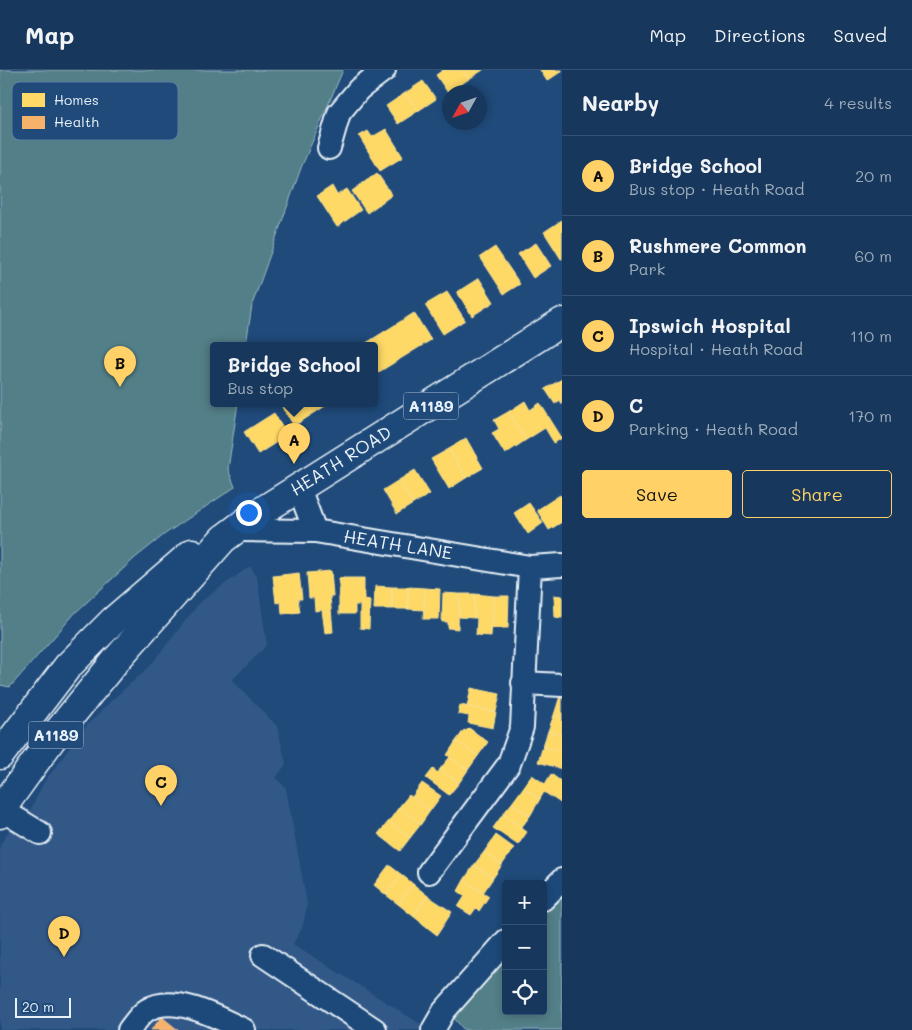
<!DOCTYPE html>
<meta charset="utf-8">
<style>
body{margin:0;font-family:Mali,sans-serif;background:#203f62;color:#f1f3f6}
.controls{position:absolute;right:15px;bottom:15px;display:grid;overflow:hidden;border-radius:5px;box-shadow:0 2px 8px #0003}
.controls button{width:45px;height:45px;display:grid;place-items:center;padding:0;border:0;border-bottom:1px solid #365272;background:#17385c;color:#f1f3f6;font:25px sans-serif}
.compass{position:absolute;left:442px;top:15px;width:45px;height:45px;border-radius:50%;background:#17385c;box-shadow:0 2px 8px #0003;rotate:230deg}
.scale{position:absolute;left:15px;bottom:12px;width:56px;box-sizing:border-box;padding-left:5px;border:2px solid #e8f1f8;border-top:0;font-size:14px;line-height:18px;white-space:nowrap;color:#e8f1f8;-webkit-text-stroke:4px #1f4a7a;paint-order:stroke}
.you{position:absolute;left:248px;top:442px;width:18px;height:18px;margin:-12px;border:4px solid #fff;border-radius:50%;background:#1a73e8;box-shadow:0 0 0 8px #1a73e833}
.badge{display:grid;place-items:center;width:32px;height:32px;border-radius:50%;background:#ffd166;color:#111;font-size:16px;font-weight:700}
.pin{position:absolute;translate:-50% -41px;filter:drop-shadow(0 1px 2px #0008)}
.pin::after{content:'';position:absolute;top:26px;width:18px;height:15px;background:inherit;clip-path:polygon(0 0,100% 0,50% 100%)}
.popup{position:absolute;left:210px;top:272px;width:168px;height:65px;box-sizing:border-box;display:grid;place-content:center;border-radius:5px;background:#17385c;filter:drop-shadow(0 1px 4px #0005);font-size:16px;white-space:nowrap;color:#9eacbb}
.popup b{font-size:19px;color:#f1f3f6}
.popup::after{content:'';position:absolute;left:50%;top:100%;margin-left:-10px;border:10px solid transparent;border-top-color:#17385c}
.list{margin:0;padding:0;list-style:none}
h2{display:flex;justify-content:space-between;align-items:center;height:65px;margin:0;padding:0 20px;font-size:21px}
h2 small{font-size:16px;font-weight:400;color:#9eacbb}
.list li{display:grid;grid-template-columns:32px 1fr auto;gap:15px;align-items:center;box-sizing:border-box;height:80px;padding:0 20px;border-top:1px solid #365272}
.list b{display:block;font-size:19px;white-space:nowrap}
.list p{margin:0;font-size:16px;white-space:nowrap;color:#9eacbb}
.list em{font-size:16px;font-style:normal;color:#9eacbb}
.actions{display:flex;gap:10px;padding:15px 20px}
.actions a{flex:1;padding:11px 0;border:1px solid #ffd166;border-radius:5px;text-align:center;font-size:18px;color:#ffd166}
.actions .main{background:#ffd166;color:#111}
.icon{flex:none;width:28px;height:28px;fill:none;stroke:currentColor;stroke-width:2;stroke-linecap:round;stroke-linejoin:round}
.map{position:relative;flex:none;width:562px;height:960px;overflow:hidden}
header{display:flex;align-items:center;gap:30px;box-sizing:border-box;height:70px;padding:0 25px;background:#17385c;border-bottom:1px solid #365272}
header strong{font-size:24px}
nav{display:flex;gap:28px;margin-inline-start:auto;font-size:18px}
main{display:flex}
aside{flex:1;background:#17385c}
.map>svg:first-child{display:block}
.built{fill:#325888}
.green{fill:#527f88;stroke:#9db8c0}
.homes{fill:#ffd966;stroke:#f8e092}
.health{fill:#f6b26b;stroke:#f2c595}
.lines{fill:none;stroke-linecap:round;stroke-linejoin:round}
.minor-casing{stroke:#e8f1f8;stroke-width:26}
.major-casing{stroke:#e8f1f8;stroke-width:31}
.minor{stroke:#1f4a7a;stroke-width:22}
.major{stroke:#1f4a7a;stroke-width:28}
.labels{text-anchor:middle;stroke-width:5;stroke-linejoin:round;paint-order:stroke}
.shield{fill:#1f4a7a;stroke:#acbfd2;stroke-width:1}
.shield-label{font-size:16px;font-weight:bold;fill:#e8f1f8}
.street-label{font-size:18px;fill:#e8f1f8;stroke:#1f4a7a}
.key{fill:#1f4a7a;stroke:#5b7ca0;stroke-width:1}
.key-label{font-size:14px;fill:#e8f1f8}
</style>
<header>
<strong>Map</strong>
<nav><a>Map</a><a>Directions</a><a>Saved</a></nav>
</header>
<main>
<div class="map">
<svg width="562" height="960" viewBox="0 0 562 960">
<rect width="100%" height="100%" fill="#1f4a7a"/>
<filter id="ink" filterUnits="userSpaceOnUse"><feTurbulence type="fractalNoise" baseFrequency=".02" numOctaves="2"/><feDisplacementMap in="SourceGraphic" scale="10" xChannelSelector="R" yChannelSelector="G"/><feConvolveMatrix kernelMatrix="1 2 1 2 8 2 1 2 1" color-interpolation-filters="sRGB"/></filter>
<g filter="url(#ink)">
<path class="built" d="M250,496l7,11 10,68 -35,35 45,46 9,38 -10,14 10,10 21,116 -4,22 -10,18 137,86h-430v-185l12,-19 11,-1 21,-43 42,-56 26,-26 37,-33 51,-65z"/>
<path class="green" d="M0,0h343l-42,98 -49,137 -6,40h-32v58h24l-10,66 7,18 -70,47 -30,24 -59,54 -66,75 -10,-2z
M562,818v142h-98l-15,-18 57,-62v61h37v-102z"/>
<path class="homes" d="M443,0h19l7,9 -21,14 -12,-18z
M462,0h21l-14,9z
M540,0h22v1l-15,10z
M423,11l13,18 -18,12 -13,-18z
M405,23l13,18 -20,13 -12,-18z
M386,59l17,28 -23,14 -21,-35 9,-5 4,6z
M377,103l15,22 -25,18 -15,-22z
M332,116l5,9 10,-6 14,21 -24,17 -20,-31z
M562,150v39h-1l-17,-27z
M536,173l15,23 -18,12 -15,-24z
M495,177l25,37 -16,10 -24,-37z
M479,208l15,24 -22,14 -15,-24z
M447,222l18,28 -22,14 -18,-29z
M414,243l17,27 -57,35v-30h-11z
M562,309v25l-2,-4 -5,4 -10,-15z
M525,331l5,9 10,-7 22,35 -8,5 -9,-15 -19,12 -18,-28z
M280,333h50l-36,23z
M508,342l18,28 -21,14 -13,-21 7,-4 -5,-9z
M274,343l14,22 -30,19 -14,-22z
M466,368l17,30 -17,10 -17,-29z
M449,379l17,29 -17,11 -18,-30z
M415,400l15,24 -17,10 -14,-24z
M399,410l14,24 -16,10 -14,-24z
M560,425l2,3v24l-13,8 -12,-20z
M529,433l14,20 -15,11 -14,-21z
M331,501l2,25h-3l3,36 -8,1 -3,-23 -7,1 -1,-13h-5l-2,-25z
M299,503l3,26h-4l2,13 -18,2 -1,-12 -5,1 -3,-27z
M339,508h25v22h6l-1,29 -9,-1v-23h-5v9h-16z
M375,516l17,1v22h-18z
M392,517h16v22h-16z
M408,517l17,1 -1,22 -16,-1z
M425,518l15,1 -1,30h-16z
M443,523l16,1 -1,35 -10,-1v-6h-6z
M459,524h16l-1,24 -15,-1z
M475,524l19,2 -3,40 -15,-1 1,-17h-3z
M554,525l8,1v22l-7,-1z
M494,526h15l-1,32h-16z
M471,618l29,6 -4,18 -29,-5z
M560,626l2,1v20l-8,-2z
M460,635l36,7 -3,16 -25,-5 1,-7 -11,-2z
M554,645l8,2v18l-14,-4z
M469,658l19,14 -10,14 -22,-15 8,-11 2,1z
M548,661l14,4v17l-19,-6z
M456,671l22,15 -10,14 -21,-15z
M543,676l19,6v17l-24,-7z
M450,687l18,13 -9,13 -19,-14z
M433,699l5,4 2,-4 19,14 -10,12 -23,-17z
M551,704l11,8v22l-18,-12 -4,7 -17,-11 9,-13 13,9z
M422,713l19,13 -11,15 -18,-14z
M523,718l17,11 -10,17 -18,-13z
M409,725l21,16 -9,13 -22,-17z
M512,733l18,13 -9,12 -18,-14z
M399,737l22,17 -11,14 -21,-17z
M503,744l24,18 -9,13 -25,-17z
M389,751l21,17 -10,13 -22,-17z
M496,765l18,13 -12,17 -18,-13z
M484,782l18,13 -9,13 -19,-13z
M389,795l13,10 -16,20 -12,-10z
M474,795l19,13 -10,15 -19,-13z
M402,805l11,9 -15,20 -12,-9z
M464,810l25,16 -10,15 -3,-3 -5,7 -13,-8 7,-11 -7,-5z
M413,814l15,12 -15,20 -15,-12z
M428,826l24,16 -15,23 -24,-19z"/>
<path class="health" d="M162,947l16,13h-27z"/>
<g class="lines">
<defs>
<path id="minor" d="M329,78l10,-35 20,-24 25,-19
M299,418l16,43
M234,460l81,1 215,36 32,-2
M523,613l39,2
M2,740l38,23
M429,802l80,-108 13,-37 8,-160
M543,829l19,-19
M263,885l112,75
M129,960c5,-6 11,-16 18,-20 27,-17 72,8 97,20
M433,960l11,-19 62,-70"/>
<path id="major" d="M0,685l68,-89 46,-46 78,-67
M0,744l10,-17 41,-57 66,-81 106,-120 28,-21 311,-196"/>
</defs>
<use href="#minor" class="minor-casing"/>
<use href="#major" class="major-casing"/>
<use href="#minor" class="minor"/>
<use href="#major" class="major"/>
</g>
</g>
<g class="labels">
<g class="shield">
<rect x="403.5" y="322.5" width="55" height="27" rx="4"/>
<rect x="28.5" y="651.5" width="55" height="27" rx="4"/>
</g>
<g class="shield-label">
<text x="431" y="342">A1189</text>
<text x="56" y="671">A1189</text>
</g>
<g class="street-label">
<text transform="translate(341 391) rotate(-32)" y="6">HEATH ROAD</text>
<text transform="translate(398 475) rotate(9)" y="6">HEATH LANE</text>
</g>
</g>
<rect x="12" y="12" width="166" height="58" rx="8" class="key"/>
<rect x="22" y="23" width="23" height="14" fill="#ffd966"/>
<rect x="22" y="46" width="23" height="13" fill="#f6b26b"/>
<g class="key-label">
<text x="54" y="35">Homes</text>
<text x="54" y="57">Health</text>
</g>
</svg>
<div class="controls">
<button>+</button>
<button>−</button>
<button><svg class="icon" aria-label="locate" viewBox="0 0 24 24"><circle cx="12" cy="12" r="6"/><path d="M12 2v4M12 18v4M2 12h4M18 12h4"/></svg></button>
</div>
<svg class="compass" viewBox="-18 -18 36 36"><path d="M0-13l5 13h-10z" fill="#e53935"/><path d="M0 13l5-13h-10z" fill="#9eacbb"/></svg>
<div class="scale">20 m</div>
<div class="you"></div>
<div class="pin badge" style="left:294px;top:394px">A</div>
<div class="popup"><b>Bridge School</b>Bus stop</div>
<div class="pin badge" style="left:120px;top:317px">B</div>
<div class="pin badge" style="left:161px;top:736px">C</div>
<div class="pin badge" style="left:64px;top:887px">D</div>
</div>
<aside>
<h2>Nearby<small>4 results</small></h2>
<ul class="list">
<li><span class="badge">A</span><div><b>Bridge School</b><p>Bus stop · Heath Road</p></div><em>20 m</em></li>
<li><span class="badge">B</span><div><b>Rushmere Common</b><p>Park</p></div><em>60 m</em></li>
<li><span class="badge">C</span><div><b>Ipswich Hospital</b><p>Hospital · Heath Road</p></div><em>110 m</em></li>
<li><span class="badge">D</span><div><b>C</b><p>Parking · Heath Road</p></div><em>170 m</em></li>
</ul>
<div class="actions"><a class="main">Save</a><a>Share</a></div>
</aside>
</main>
